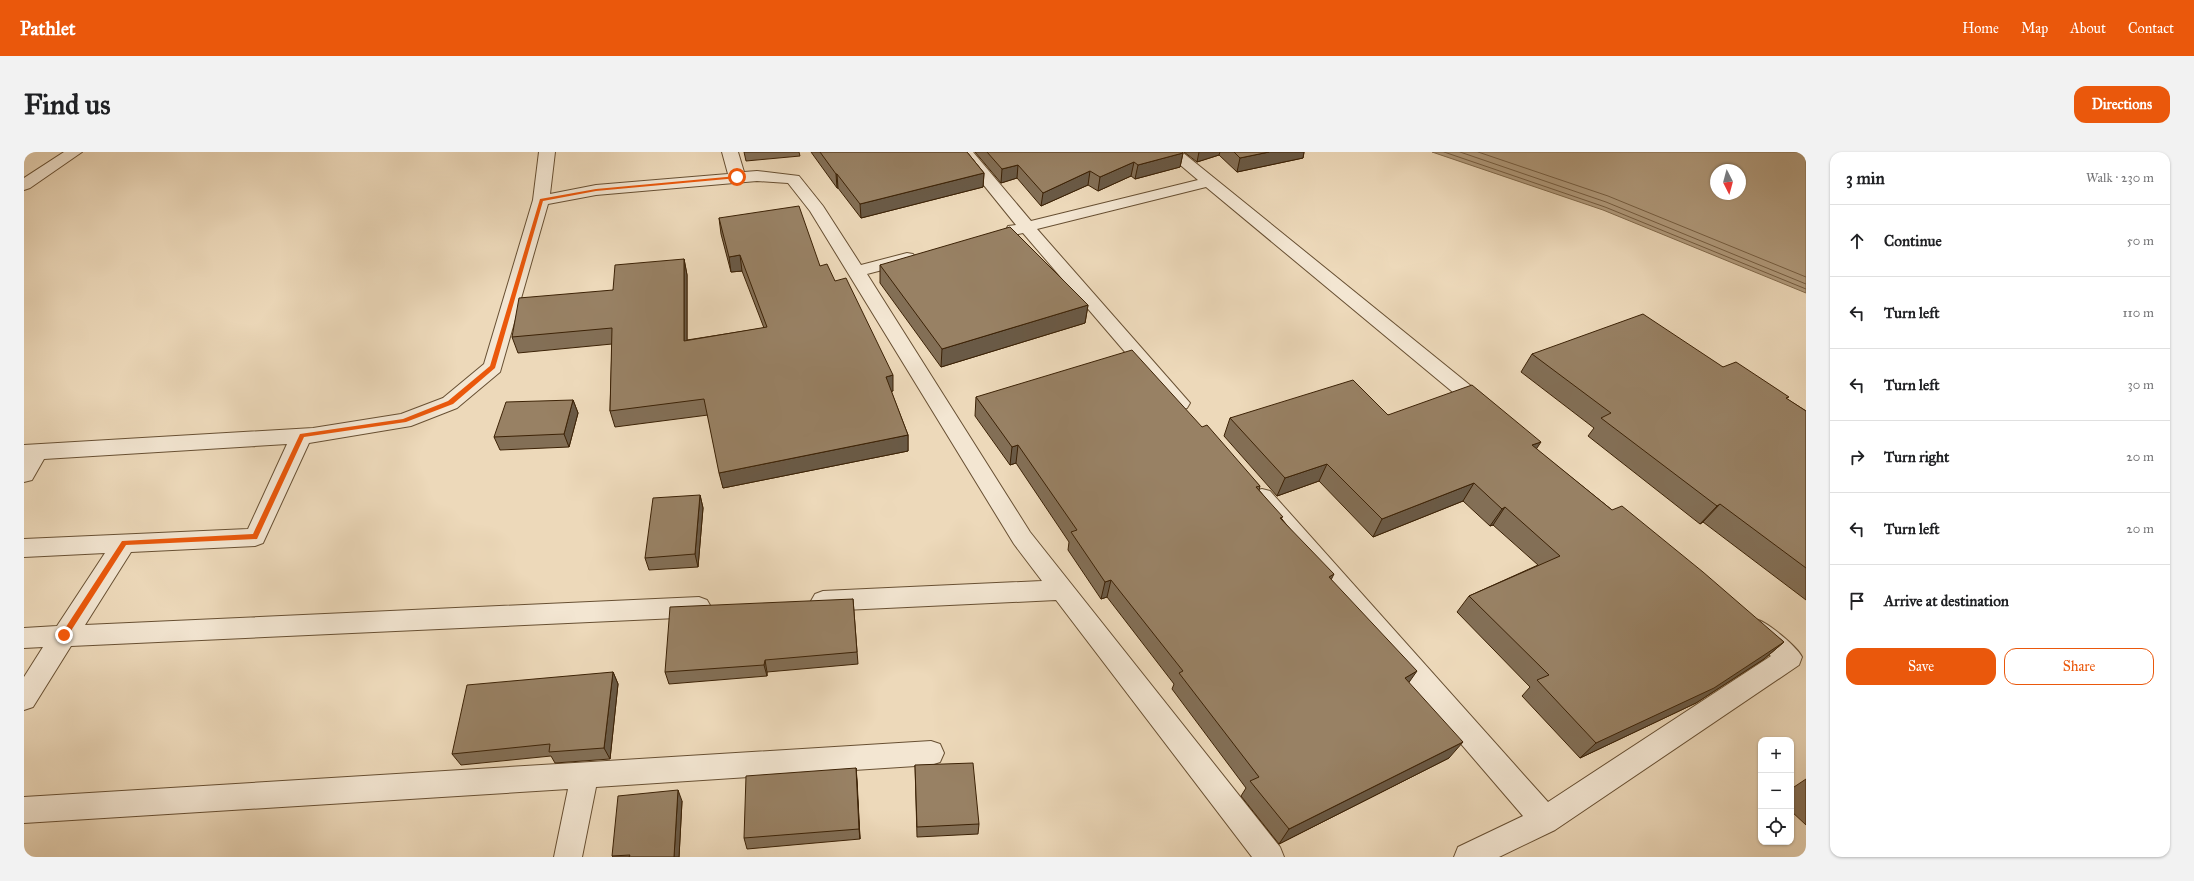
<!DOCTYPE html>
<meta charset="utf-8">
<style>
body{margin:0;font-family:"IM FELL Great Primer",serif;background:#f2f2f2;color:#202124}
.controls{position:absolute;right:12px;bottom:12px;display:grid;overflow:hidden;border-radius:8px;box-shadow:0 1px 3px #0004}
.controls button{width:36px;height:36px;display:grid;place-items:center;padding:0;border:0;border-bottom:1px solid #e0e0e0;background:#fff;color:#202124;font:20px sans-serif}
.compass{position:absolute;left:1686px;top:12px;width:36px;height:36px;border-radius:50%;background:#fff;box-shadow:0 1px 3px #0004;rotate:174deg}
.stop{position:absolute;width:12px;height:12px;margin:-9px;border:3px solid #ea580c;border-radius:50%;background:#fff}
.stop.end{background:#ea580c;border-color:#fff;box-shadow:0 1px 4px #0008}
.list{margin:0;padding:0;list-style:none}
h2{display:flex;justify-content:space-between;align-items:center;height:52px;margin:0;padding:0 16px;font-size:17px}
h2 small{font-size:13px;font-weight:400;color:#757577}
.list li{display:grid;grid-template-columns:26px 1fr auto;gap:12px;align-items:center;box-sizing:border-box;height:72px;padding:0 16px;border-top:1px solid #e0e0e0}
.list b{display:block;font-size:15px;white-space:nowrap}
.list em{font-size:13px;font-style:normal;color:#757577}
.actions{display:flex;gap:8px;padding:12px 16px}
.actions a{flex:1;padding:9px 0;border:1px solid #ea580c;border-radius:12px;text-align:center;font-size:14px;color:#ea580c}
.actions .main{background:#ea580c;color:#fff}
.icon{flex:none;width:22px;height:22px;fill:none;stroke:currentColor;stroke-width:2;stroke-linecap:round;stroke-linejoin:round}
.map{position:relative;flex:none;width:1782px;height:705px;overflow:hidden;border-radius:12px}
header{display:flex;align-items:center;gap:24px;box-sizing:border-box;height:56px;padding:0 20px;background:#ea580c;color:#fff}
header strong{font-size:19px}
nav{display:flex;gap:22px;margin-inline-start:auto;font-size:14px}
.intro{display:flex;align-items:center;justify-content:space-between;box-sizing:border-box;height:96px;padding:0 24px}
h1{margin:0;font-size:28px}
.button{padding:10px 18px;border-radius:12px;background:#ea580c;color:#fff;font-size:14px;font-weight:700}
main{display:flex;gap:24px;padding:0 24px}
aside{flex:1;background:#fff;border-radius:12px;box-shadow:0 1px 3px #0004}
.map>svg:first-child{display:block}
.water{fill:#b19b7d;stroke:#826b4d;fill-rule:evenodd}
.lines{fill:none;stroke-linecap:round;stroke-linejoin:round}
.shore{stroke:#765e42;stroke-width:1}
.minor-casing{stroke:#685033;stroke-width:2}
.minor{fill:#f3e6d2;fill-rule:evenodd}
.wall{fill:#836f56;stroke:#3c2206}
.shaded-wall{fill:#6a5a46;stroke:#3c2206}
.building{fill:#988164;stroke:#3c2206}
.route{fill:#ea580c}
</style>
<header>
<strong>Pathlet</strong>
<nav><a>Home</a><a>Map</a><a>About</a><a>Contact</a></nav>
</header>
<div class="intro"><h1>Find us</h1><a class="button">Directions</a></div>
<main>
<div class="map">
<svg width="1782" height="705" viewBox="0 0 1782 705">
<rect width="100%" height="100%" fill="#edd9ba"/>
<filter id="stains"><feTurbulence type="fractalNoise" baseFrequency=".005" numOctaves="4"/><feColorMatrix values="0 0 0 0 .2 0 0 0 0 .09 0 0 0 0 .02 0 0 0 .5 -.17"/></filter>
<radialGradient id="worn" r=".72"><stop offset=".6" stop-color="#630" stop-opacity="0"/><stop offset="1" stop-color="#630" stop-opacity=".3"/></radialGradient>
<path class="water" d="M1408,0h374v141l-203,-83zM1692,18h24v24h-24z"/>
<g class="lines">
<path class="shore" d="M1420,0l161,55 201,82
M1436,0l146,50 200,82
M1454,0l130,44 198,81"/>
<defs>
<path id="minor" d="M40,0h18l-52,36 -6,2v-12z
M515,0h16l-5,42 46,-9 132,-11 -6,-22h16l6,20 13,-1 42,5 24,30 38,59 46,-12 6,1 3,4 -3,4 -46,12 163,258 250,315 4,10h-32l-196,-257 -233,11 -8,-3 -4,-7 4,-7 8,-3 219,-10 -28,-37 -204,-333 -22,-28 -31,-2 -161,14 -48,9 -48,168 -43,36 -46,18 -102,17 -46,100 -8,3 -124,6 -46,73 614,-28 8,3 4,7 -4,7 -8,3 -628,29 -38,61 -9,3v-33l19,-30 -19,1v-20l33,-2 48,-73 -81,4v-18l224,-10 39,-85 -243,15 -12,21 -8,2v-37l289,-17 88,-14 42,-16 41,-34 49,-164z
M933,0h16l58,69 167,-41 -33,-28h17l310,251 3,5 -3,5 -7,2 -7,-2 -272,-226 -169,42 153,174 -3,5 -7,2 -7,-2 -150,-175 -9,2 -6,-1 -2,-4 2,-4 8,-1z
M1238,337l8,2 278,311 223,-146 -26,-20 -3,-7 3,-7c3,-1 7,-3 9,-3 11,0 44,29 48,38l-3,8 -244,165 -56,27h-45l4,-10 65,-31 -269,-313 -3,-6 3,-6z
M907,589l9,3 4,9 -4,9 -9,3 -335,22 -14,70h-28l14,-68 -544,34v-26z"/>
</defs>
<use href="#minor" class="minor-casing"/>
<use href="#minor" class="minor"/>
</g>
<path class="wall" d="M720,0h55l1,4 -54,5z
M787,0h156l17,21 -1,14 -122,31 -23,-30h-1z
M951,0h207l1,1 -3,14 -45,12 -4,-3 -33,15 -10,-6 -47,21 -24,-28 -16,5z
M1160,0h120l-1,6 -66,14 -18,-17 -22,7z
M695,66l101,48 15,15 58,110h-2l17,44v16l-185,37 -15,-73 -93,12 -5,-16 2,-67 -94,9 -6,-16 101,-47 71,-31 3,16v65l77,-12 -22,-57 -11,1 -10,-38z
M856,113l208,40 -3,18 -144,44 -61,-84z
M1508,202l191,13 64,32 19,12v189l-103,-78 -3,2 -112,-88 6,-8 -73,-56z
M952,245l226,30 58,59 -1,4 23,29 49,61 78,103 40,75 -170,86 -38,-48 5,-8 -74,-99 2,-5 -67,-87 -6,2 -33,-49 1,-8 -53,-79 -6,2 -35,-49z
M549,248l5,13 -9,34 -69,3 -6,-13z
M1364,263l148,34 76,61 172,132 -20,17 -68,44 -116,55 -58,-62 8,-9 -73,-75 12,-16 69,-31 -45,-40 -3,1 -27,-25 -90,36 -54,-56 -42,15 -53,-60 6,-18z
M676,343l3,13 -5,59 -49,3 -4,-12z
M829,447l5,65 -91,8v4l-98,8 -4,-12z
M589,520l5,12 -8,75 -55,4 -4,-7 -90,9 -9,-11z
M891,613l64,59 -1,10 -61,3z
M832,616l4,71 -113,10 -3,-11z
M1782,627v46l-15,-14v-22z
M658,649l-3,56h-66l-1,-1z"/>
<path class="shaded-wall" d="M1175,0h21l-1,3 -22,7z
M1245,0h35l-1,6 -66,14 3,-14z
M1159,1l-3,14 -45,12 3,-14z
M1110,10l-3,14 -33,15 2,-14z
M994,13l-1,13 -16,5 1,-14z
M1066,19l-2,14 -47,21 2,-13z
M960,21l-1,14 -122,31 -1,-14z
M812,22h1l1,14h-1z
M716,103l2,16 -11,1 -2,-15z
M660,107l3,16v81l-3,-15z
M1064,153l-3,18 -144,44 1,-18z
M869,223v16l-7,2v-16z
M549,248l5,13 -9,34 -5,-13z
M884,283v16l-185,37 -4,-15z
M1517,290l-12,18 3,-15z
M994,293l-2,18 -6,2 2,-18z
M1303,312l-8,17 -42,15 8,-18z
M1450,331l-11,18 -90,36 9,-18z
M676,343l3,13 -5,59 -3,-13z
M1696,352l-17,18 -3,2 17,-18z
M1481,355l-12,18 -3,1 12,-17z
M1310,422l-9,18 4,-15z
M1087,428l-4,17 -6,2 4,-17z
M1760,490l-20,17 -68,44 -116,55 16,-15z
M741,508l2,12v4l-3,-11z
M1393,519l-12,17v-10z
M589,520l5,12 -8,75 -6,-11z
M1439,590l-14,16 -170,86 10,-15z
M832,616l1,11 3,60 -1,-10z
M654,638l4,11 -3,56h-5z"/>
<path class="building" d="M796,0h147l17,21 -124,31 -23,-30h-1z
M963,0h195l1,1 -45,12 -4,-3 -34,15 -10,-6 -47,22 -25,-28 -16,4z
M1210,0h35l-29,6z
M775,54l21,60 7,-2 8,17 11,-3 47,97 -7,2 22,58 -189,38 -15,-74 -94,12 2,-83 -100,9 7,-39 94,-8 2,-25 69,-6v82l83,-14 -27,-72 -11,2 -10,-39z
M986,75l78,78 -146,44 -62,-84z
M1619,162l80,53 13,-5 53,35 -3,1 20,13v157l-86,-64 -3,2 -116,-88 10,-5 -79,-59z
M1108,198l70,77 5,-2 53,61 -4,1 27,30 -3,1 54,56 -5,3 88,94 -12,7 58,64 -174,87 -39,-48 9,-4 -80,-104 4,-2 -72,-91 -6,2 -34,-50 6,-2 -59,-85 -6,2 -36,-50z
M1329,228l35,35 84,-30 69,57 -9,3 80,65 10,-4 81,66 81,70 -70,46 -118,55 -59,-63 12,-5 -80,-79 91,-40 -55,-49 -3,2 -28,-26 -92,36 -55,-55 -42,14 -55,-60z
M549,248l-9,34 -70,3 12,-35z
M676,343l-5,59 -50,4 8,-60z
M829,447l4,53 -92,8 -1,5 -99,7 5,-65z
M589,520l-9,76 -55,4 1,-8 -98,10 15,-69z
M949,611l6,61 -62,3 -2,-62z
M832,616l3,61 -115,9 2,-62z
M654,638l-4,67h-45l1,-2 -18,1 6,-60z"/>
<path class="route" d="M713,24l1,2 -142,13 -53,10 -48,167 -42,36 -47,18 -102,15 -47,102 -131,6 -59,92h-5v-4l60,-92 131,-7 47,-100 103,-15 45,-18 42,-35 50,-167 56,-10z"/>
<rect width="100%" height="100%" filter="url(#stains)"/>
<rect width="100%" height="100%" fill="url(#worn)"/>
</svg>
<div class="controls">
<button>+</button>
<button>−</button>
<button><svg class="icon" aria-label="locate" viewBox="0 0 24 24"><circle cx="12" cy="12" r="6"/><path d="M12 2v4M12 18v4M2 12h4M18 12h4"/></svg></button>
</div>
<svg class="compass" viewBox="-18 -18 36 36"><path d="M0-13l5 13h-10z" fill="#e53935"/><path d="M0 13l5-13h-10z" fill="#757577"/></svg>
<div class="stop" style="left:713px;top:25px"></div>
<div class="stop end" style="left:40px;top:483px"></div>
</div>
<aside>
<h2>3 min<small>Walk · 230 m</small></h2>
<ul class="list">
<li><svg class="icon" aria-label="ahead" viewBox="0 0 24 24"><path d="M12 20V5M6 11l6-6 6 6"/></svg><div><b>Continue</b></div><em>50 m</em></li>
<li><svg class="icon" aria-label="left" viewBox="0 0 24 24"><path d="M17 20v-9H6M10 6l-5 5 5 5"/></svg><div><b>Turn left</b></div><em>110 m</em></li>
<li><svg class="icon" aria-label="left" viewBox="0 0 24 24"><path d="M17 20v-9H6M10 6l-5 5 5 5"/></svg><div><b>Turn left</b></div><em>30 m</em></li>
<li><svg class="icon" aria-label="right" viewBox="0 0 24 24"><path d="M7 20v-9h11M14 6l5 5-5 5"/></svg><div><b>Turn right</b></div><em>20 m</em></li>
<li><svg class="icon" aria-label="left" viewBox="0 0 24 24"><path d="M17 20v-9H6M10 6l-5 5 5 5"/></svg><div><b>Turn left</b></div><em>20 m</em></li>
<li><svg class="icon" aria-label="arrive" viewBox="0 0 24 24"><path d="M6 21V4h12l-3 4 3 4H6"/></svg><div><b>Arrive at destination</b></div></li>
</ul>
<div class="actions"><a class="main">Save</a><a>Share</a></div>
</aside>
</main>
